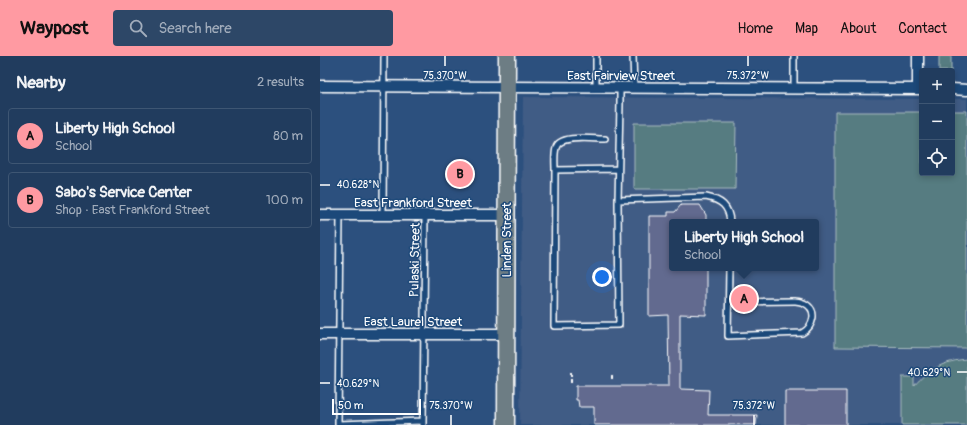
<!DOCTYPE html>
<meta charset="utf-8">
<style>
body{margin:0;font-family:Pangolin,sans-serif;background:#2d4767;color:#f1f3f6}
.controls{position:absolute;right:12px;top:12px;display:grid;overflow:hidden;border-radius:4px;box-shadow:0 2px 6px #0003}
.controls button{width:36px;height:36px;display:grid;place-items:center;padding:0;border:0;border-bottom:1px solid #3e5673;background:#213c5e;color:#f1f3f6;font:20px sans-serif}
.scale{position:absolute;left:12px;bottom:10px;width:89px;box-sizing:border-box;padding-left:4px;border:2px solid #fff;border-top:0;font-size:11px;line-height:14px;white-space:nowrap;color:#fff;-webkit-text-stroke:3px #1f4a7a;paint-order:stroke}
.you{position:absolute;left:282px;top:221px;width:14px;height:14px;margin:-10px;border:3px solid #fff;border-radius:50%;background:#1a73e8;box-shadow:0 0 0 6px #1a73e833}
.badge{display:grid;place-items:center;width:26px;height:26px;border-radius:50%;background:#ff9aa2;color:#111;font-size:13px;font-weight:700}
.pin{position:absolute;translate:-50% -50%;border:2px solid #fff;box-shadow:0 1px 4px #0006}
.popup{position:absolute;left:349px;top:163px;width:150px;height:52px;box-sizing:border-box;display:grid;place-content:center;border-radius:4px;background:#213c5e;filter:drop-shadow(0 1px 3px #0005);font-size:13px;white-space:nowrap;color:#a2adbc}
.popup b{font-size:15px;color:#f1f3f6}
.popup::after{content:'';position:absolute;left:50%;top:100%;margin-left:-8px;border:8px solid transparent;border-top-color:#213c5e}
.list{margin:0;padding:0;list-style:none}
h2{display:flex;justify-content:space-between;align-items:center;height:52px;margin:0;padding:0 16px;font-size:17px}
h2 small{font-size:13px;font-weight:400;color:#a2adbc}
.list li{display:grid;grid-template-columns:26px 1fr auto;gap:12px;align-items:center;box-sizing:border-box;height:56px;margin:0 8px 8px;padding:0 8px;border:1px solid #3e5673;border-radius:4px}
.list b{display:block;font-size:15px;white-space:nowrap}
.list p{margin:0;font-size:13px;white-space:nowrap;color:#a2adbc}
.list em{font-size:13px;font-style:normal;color:#a2adbc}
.icon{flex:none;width:22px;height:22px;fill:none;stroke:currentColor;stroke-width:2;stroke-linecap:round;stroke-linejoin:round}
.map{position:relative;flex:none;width:647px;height:369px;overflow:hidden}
header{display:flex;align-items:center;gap:24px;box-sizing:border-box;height:56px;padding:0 20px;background:#ff9aa2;color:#111}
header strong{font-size:19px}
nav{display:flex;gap:22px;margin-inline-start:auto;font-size:14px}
.search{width:280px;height:36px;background:#2d4767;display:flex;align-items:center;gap:10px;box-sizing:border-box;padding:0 14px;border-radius:4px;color:#a2adbc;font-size:15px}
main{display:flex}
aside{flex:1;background:#213c5e}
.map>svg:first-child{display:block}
.built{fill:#405b85;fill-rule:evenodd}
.green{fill:#567b81;stroke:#aabdc0}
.building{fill:#626a8f;stroke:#fff}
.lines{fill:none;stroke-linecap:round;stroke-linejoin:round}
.service-casing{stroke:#fff;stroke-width:8}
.minor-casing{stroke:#fff;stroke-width:13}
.primary-casing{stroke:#fff;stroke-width:19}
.path{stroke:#fff;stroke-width:2;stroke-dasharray:4 3;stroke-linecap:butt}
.service{stroke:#1f4a7a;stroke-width:5}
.minor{stroke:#1f4a7a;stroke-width:10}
.primary{stroke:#6d7d84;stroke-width:16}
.ticks{fill:none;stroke:#fff;stroke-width:1.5}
.labels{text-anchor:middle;stroke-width:3;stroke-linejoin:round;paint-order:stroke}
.street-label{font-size:13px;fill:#fff;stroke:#1f4a7a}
.ticks-label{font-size:10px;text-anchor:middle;fill:#fff;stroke:#1f4a7a;stroke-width:3;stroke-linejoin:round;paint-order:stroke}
</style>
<header>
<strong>Waypost</strong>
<div class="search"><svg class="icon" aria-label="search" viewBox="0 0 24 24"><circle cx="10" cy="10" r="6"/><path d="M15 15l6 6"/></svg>Search here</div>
<nav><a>Home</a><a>Map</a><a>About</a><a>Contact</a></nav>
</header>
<main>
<aside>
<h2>Nearby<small>2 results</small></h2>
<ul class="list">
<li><span class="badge">A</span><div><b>Liberty High School</b><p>School</p></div><em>80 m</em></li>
<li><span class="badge">B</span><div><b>Sabo's Service Center</b><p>Shop · East Frankford Street</p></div><em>100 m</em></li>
</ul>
</aside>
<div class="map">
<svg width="647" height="369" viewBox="0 0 647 369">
<rect width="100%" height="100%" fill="#2c507e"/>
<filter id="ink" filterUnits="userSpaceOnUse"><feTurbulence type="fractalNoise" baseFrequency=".025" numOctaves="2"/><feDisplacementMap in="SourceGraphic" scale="8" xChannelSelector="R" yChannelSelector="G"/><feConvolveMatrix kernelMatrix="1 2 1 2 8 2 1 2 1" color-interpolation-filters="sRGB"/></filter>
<g filter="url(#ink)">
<path class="built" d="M203,41l399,2v74h30v-74h15v326h-447zM352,166h144v46h-144z"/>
<path class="green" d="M619,0h12v15h-12z
M632,55h15v237l-132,-1v-235h87v61h30z
M314,67h102l-1,66h-101z
M647,303v66h-65v-48h12v9c14,-17 31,-25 53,-27z"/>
<path class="building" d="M361,149h19l6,10v7h-34v46h34v47l-26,-1v75l29,1 -1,25h49l-1,10h-162v-18h-15l-1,-7h-2v-14h93l-1,-71 -19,1v-100h19v-4h7z
M465,335h61v34h-61z"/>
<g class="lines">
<defs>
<path id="service" d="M313,0l1,32
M474,0v32
M276,32v-32
M298,113l-63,1 -1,156 65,-1 -1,-123 2,-99v-15
M235,114c0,-7 -1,-15 1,-22 3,-14 37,-9 49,-9
M298,144l88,-3c15,3 23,9 24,25
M63,159l1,-159
M409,246l66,-1c3,0 6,1 9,2 15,7 9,24 -2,30l-74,3 1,-68
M18,368l85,-3
M18,369l2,-210
M103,369l2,-210"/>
<path id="minor" d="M598,0v33
M0,30l602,3
M632,33l15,1
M0,159h185
M0,278h186"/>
<path id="primary" d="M186,369l1,-369"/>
</defs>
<use href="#service" class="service-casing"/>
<use href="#minor" class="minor-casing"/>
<use href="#primary" class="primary-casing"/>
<path class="path" d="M251,316v14
M292,323v-5"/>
<use href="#service" class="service"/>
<use href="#minor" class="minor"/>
<use href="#primary" class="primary"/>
</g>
</g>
<path class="ticks" d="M125,0v10M428,0v10M0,129h10M637,316h10M0,327h10M131,359v10M434,359v10"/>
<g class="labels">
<g class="street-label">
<text x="301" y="24">East Fairview Street</text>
<text x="93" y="151">East Frankford Street</text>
<text transform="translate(186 184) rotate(-90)" y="5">Linden Street</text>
<text transform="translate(94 204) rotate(-89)" y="5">Pulaski Street</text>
<text x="93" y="270">East Laurel Street</text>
</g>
</g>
<g class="ticks-label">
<text x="125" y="23">75.370°W</text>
<text x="428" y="23">75.372°W</text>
<text x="38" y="132">40.628°N</text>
<text x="609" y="320">40.629°N</text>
<text x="38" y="331">40.629°N</text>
<text x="131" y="353">75.370°W</text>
<text x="434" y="353">75.372°W</text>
</g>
</svg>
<div class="controls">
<button>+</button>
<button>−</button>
<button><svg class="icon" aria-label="locate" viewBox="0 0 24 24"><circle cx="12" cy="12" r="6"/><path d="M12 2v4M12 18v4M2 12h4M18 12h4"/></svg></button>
</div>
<div class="scale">50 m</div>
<div class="you"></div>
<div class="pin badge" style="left:424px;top:243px">A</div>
<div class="popup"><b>Liberty High School</b>School</div>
<div class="pin badge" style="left:140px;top:118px">B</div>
</div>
</main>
